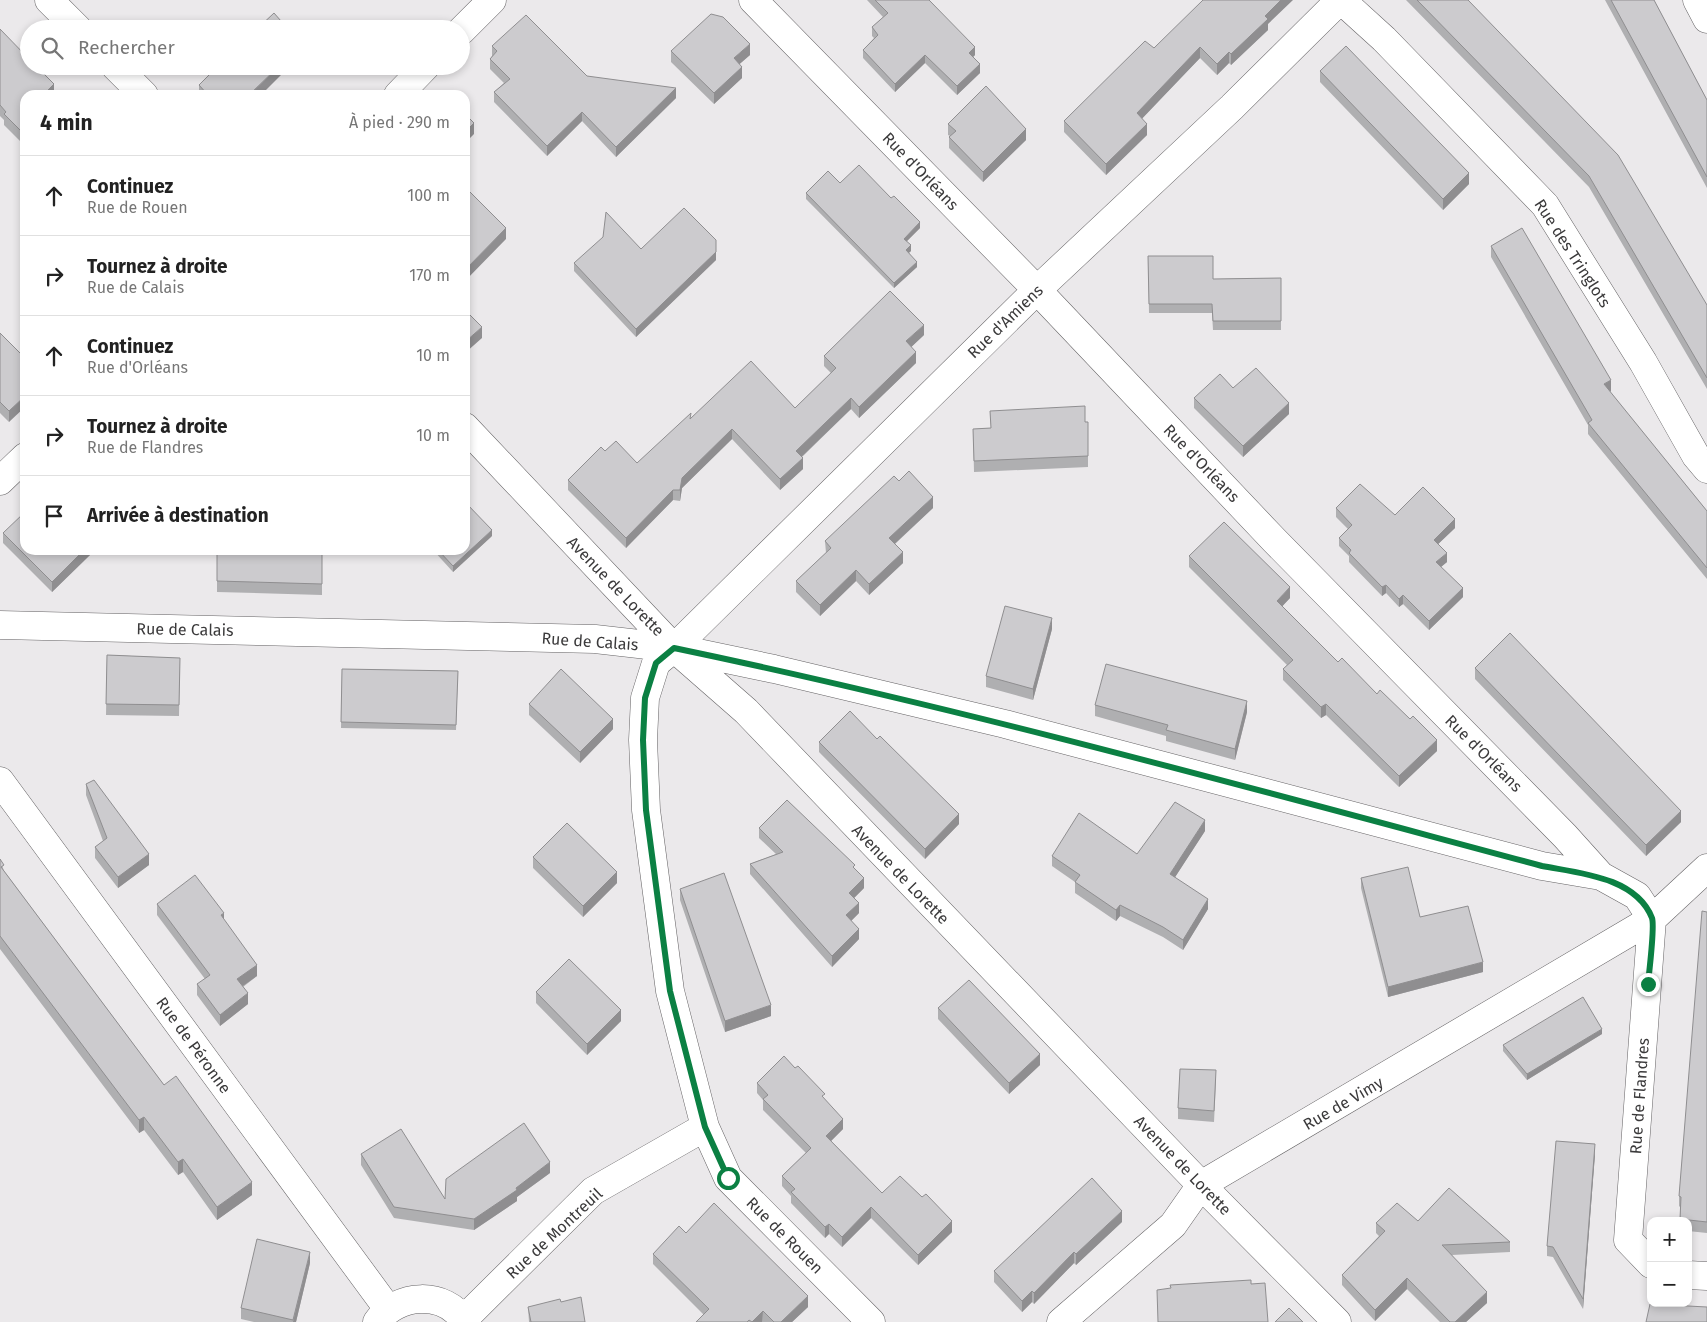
<!DOCTYPE html>
<html lang="fr">
<meta charset="utf-8">
<style>
body{margin:0;font-family:"Fira Sans",sans-serif;background:#f2f2f2;color:#222}
.controls{position:absolute;right:15px;bottom:15px;display:grid;overflow:hidden;border-radius:10px;box-shadow:0 2px 8px #0003}
.controls button{width:45px;height:45px;display:grid;place-items:center;padding:0;border:0;border-bottom:1px solid #e0e0e0;background:#fff;color:#222;font:25px sans-serif}
.stop{position:absolute;width:15px;height:15px;margin:-11px;border:4px solid #0b8043;border-radius:50%;background:#fff}
.stop.end{background:#0b8043;border-color:#fff;box-shadow:0 1px 5px #0008}
.list{margin:0;padding:0;list-style:none}
h2{display:flex;justify-content:space-between;align-items:center;height:65px;margin:0;padding:0 20px;font-size:21px}
h2 small{font-size:16px;font-weight:400;color:#767676}
.list li{display:grid;grid-template-columns:32px 1fr auto;gap:15px;align-items:center;box-sizing:border-box;height:80px;padding:0 20px;border-top:1px solid #e0e0e0}
.list b{display:block;font-size:19px;white-space:nowrap}
.list p{margin:0;font-size:16px;white-space:nowrap;color:#767676}
.list em{font-size:16px;font-style:normal;color:#767676}
.icon{flex:none;width:28px;height:28px;fill:none;stroke:currentColor;stroke-width:2;stroke-linecap:round;stroke-linejoin:round}
.map{position:relative;flex:none;width:1707px;height:1322px;overflow:hidden}
.search{position:absolute;background:#fff;box-shadow:0 2px 8px #0003;left:20px;top:20px;width:450px;height:55px;display:flex;align-items:center;gap:12px;box-sizing:border-box;padding:0 18px;border-radius:28px;color:#767676;font-size:19px}
.panel{position:absolute;background:#fff;box-shadow:0 2px 8px #0003;left:20px;top:90px;width:450px;height:465px;border-radius:15px}
.map>svg:first-child{display:block}
.lines{fill:none;stroke-linecap:round;stroke-linejoin:round}
.minor-casing{stroke:#656365;stroke-width:29}
.tertiary-casing{stroke:#656365;stroke-width:29}
.minor{stroke:#fff;stroke-width:28}
.tertiary{stroke:#fff;stroke-width:28}
.wall{fill:#afafb1}
.shaded-wall{fill:#8f8e90}
.building{fill:#cccbce;stroke:#8f8e90}
.route{stroke:#0b8043;stroke-width:6}
.labels{text-anchor:middle;stroke-width:4;stroke-linejoin:round;paint-order:stroke}
.street-label{font-size:16px;fill:#3b3a3b;stroke:#fff}
</style>
<div class="map">
<svg width="1707" height="1322" viewBox="0 0 1707 1322">
<rect width="100%" height="100%" fill="#ebe9eb"/>
<g class="lines">
<defs>
<path id="minor" d="M49,0l29,29
M753,0l284,290 238,251 290,295 36,40 36,20 15,23
M1341,0l43,39 161,166 98,157 53,94 11,13
M1697,0l10,19
M115,66l29,29
M465,427l209,221 72,63 455,474 136,137
M0,625l595,14 79,9 100,21 231,55 537,142 59,10
M0,781l388,528
M1651,1264l-23,-24 24,-321
M1688,1275l19,1
M464,1319l129,-128 112,-64
M377,1322c20,-29 68,-32 88,0
M871,1322l-143,-144 -23,-51 -35,-136 -24,-181 -3,-70 2,-42 11,-35 18,-15 363,-358 195,-183 108,-107
M1061,1322l112,-97 28,-40 451,-266 55,-51"/>
<path id="tertiary" d="M461,31l31,-31
M398,95l28,-29
M0,481l25,-24"/>
</defs>
<use href="#minor" class="minor-casing"/>
<use href="#tertiary" class="tertiary-casing"/>
<use href="#minor" class="minor"/>
<use href="#tertiary" class="tertiary"/>
</g>
<path class="wall" d="M867,0h62l46,55 -2,2 7,16 -23,22 -32,-32 -30,29 -32,-34v-8l11,-12 -2,-2v-9l11,-10z
M1406,0h62l239,305v84l-118,-202z
M1605,0h49l53,100v88z
M1268,24v6l-37,35 -2,-2 -12,12 -17,-17 -58,60 5,17 -41,40 -42,-43v-11l90,-73z
M0,29l54,66h-29v51l-21,-21v-5l-4,-4z
M492,46l95,30 89,22 -60,59 -34,-36 -35,35 -53,-54v-10l10,-9 -14,-14v-10l2,-3z
M671,51l79,4 -11,9 3,14 -28,26 -43,-42z
M1320,71l149,113 -26,26 -123,-128z
M199,85l62,10h-62z
M948,124l78,16 -43,42 -34,-34v-11l1,-1 -2,-1z
M840,183l80,45 -13,13 4,10 -2,2 8,14 -23,21 -88,-89v-6z
M1491,246l120,145 -1,1 97,119v68l-119,-145v-9l-97,-168z
M641,249l75,11 -80,77 -62,-66v-8z
M1148,256l65,23 68,-1v52h-68l-1,-17h-63z
M0,333l25,25 -16,64 -9,-9z
M924,335l-13,12 5,16 -57,55 -8,-9 -49,48 1,12 -23,21 -48,-51 -50,49 -2,13 -7,-1 -47,48 -58,-58v-10l37,-29 32,12 54,-45 104,-10 36,-35 -7,-7v-10z
M1194,398l95,16 -46,43 -49,-49z
M990,411l98,11v45l-114,5 -1,-43 18,-1z
M899,481l34,27 -38,36 8,19 -34,32 -13,-14 -36,35 -24,-24v-11l30,-28 -1,-12z
M1336,508l59,7 60,13 -17,16 9,18 -6,5 22,30 -34,33 -26,-26 -4,3 -13,-14 -4,3 -33,-34v-6l-10,-10v-8l9,-9 -12,-12z
M3,533l88,17v4l-39,38 -49,-49z
M492,536l-39,36 -20,-22h32z
M322,550v45l-105,-3v-11z
M1189,556l101,42 -8,8 56,56 39,32 60,57 -38,36 -73,-72 -5,3 -38,-38v-11l4,-4 -98,-98z
M1052,629l-19,71 -47,-13v-11z
M107,655l73,3 -1,58 -73,-1z
M1475,668l206,154 -35,34 -171,-177z
M342,669l116,2 -2,59 -115,-2z
M529,704l84,25 -33,34 -51,-48z
M1095,705l152,7 -12,48 -69,-19v-5l-71,-20z
M877,739l82,85 -34,35 -106,-107v-10z
M86,784l63,81 -31,23 -23,-30v-11l8,-6 -17,-46z
M759,828l96,41 9,19 -10,10 5,15 -8,8 8,18 -27,28 -82,-93v-10l26,-10 -17,-16z
M1205,831l-30,46 33,32 -25,41 -20,-13 -43,-21 -4,5 -41,-28v-11l-23,-16v-10l85,-2z
M533,857l84,26 -34,34 -50,-49z
M0,859l4,12 160,214 88,110 -35,25 -34,-48 -5,3 -34,-45 -5,3 -139,-184z
M1361,878l122,94 -95,25 -27,-109z
M680,889l91,127 -46,16 -45,-132z
M157,904l67,16 33,56 -14,11 5,17 -28,22 -23,-31v-11l8,-5 -48,-64z
M1707,912v321l-19,-2v-10h-8v-14l-1,-1v-10z
M536,992l85,29 -34,34 -51,-52z
M938,1008l102,57 -31,29 -71,-75z
M1602,1034l-75,46 -24,-29v-6z
M1216,1081l-2,41 -36,-3v-11z
M757,1083l68,17 18,29 -12,12 51,52 70,39 -34,33 -47,-47 -29,29 -13,-13 -4,4 -34,-35v-7l-9,-10v-10l24,-23 -43,-43v-10l-6,-7z
M361,1154l84,45 105,-26 -33,24v4l-43,29 -80,-12 -33,-53z
M1595,1154l-12,155 -30,-52 -6,-1v-10z
M1418,1221l92,21v10l-58,3 35,48 -21,19h-26l-33,-33 -32,32 -33,-36v-10l37,-39 -3,-3v-10z
M1122,1222l-46,43 -2,-2 -40,41 -2,-2 -10,10 -28,-30v-11z
M686,1233l122,74 -16,15h-96l8,-7 -51,-51v-10z
M310,1263l-14,59h-42l-13,-3v-11z
M561,1302l24,20h-56l-1,-15z"/>
<path class="shaded-wall" d="M1281,0h12l-25,24v6l-37,35v-11l34,-38z
M750,44v11l-16,14v-11z
M975,47v8l-6,6v-8z
M1200,47v11l-63,66v-11z
M1229,52v11l-12,12v-11z
M925,55v8l-30,29v-8z
M980,64v9l-23,22v-9z
M279,66h11l-29,29h-12z
M742,67v11l-28,26v-11z
M54,84v11h-11z
M676,88v10l-60,59v-10z
M582,112v9l-35,35v-10z
M474,123v11l-9,9v-11z
M1147,124v11l-41,40v-11z
M1026,129v11l-43,42v-10z
M1469,173v11l-26,26v-11z
M920,222v6l-16,16v-5z
M506,228v11l-41,42v-11z
M911,245v6l-5,4v-5z
M716,252v8l-80,77v-8z
M917,262v5l-23,21v-5z
M924,325v10l-18,17v-11z
M482,327v11l-17,15v-11z
M916,352v11l-57,55v-11z
M1611,380v11l-7,4v-11z
M25,396v11l-16,15v-11z
M851,398v11l-55,53v-11z
M1289,403v11l-46,43v-11z
M732,429v10l-50,49 -2,13v-11l2,-12z
M803,458v11l-23,21v-11z
M673,490v10l-47,48v-10z
M933,497v11l-44,41v-11z
M1455,519v9l-21,20v-8z
M492,530v6l-39,36v-6z
M84,550h7v4l-39,38v-10z
M903,552v11l-34,32v-11z
M1447,553v9l-11,9v-9z
M856,570v11l-36,35v-11z
M1386,585v8l-4,3v-9z
M1290,587v11l-13,14v-11z
M1463,588v9l-34,33v-9z
M1403,595v9l-4,3v-8z
M1052,618v11l-19,71v-11z
M1247,701v11l-12,48v-11z
M1326,704v11l-5,3v-11z
M613,719v10l-33,34v-11z
M1437,740v11l-38,36v-11z
M1681,811v11l-35,34v-11z
M959,814v10l-34,35v-10z
M1205,820v11l-35,54v-11z
M149,854v11l-31,23v-11z
M617,872v11l-34,34v-11z
M864,878v10l-15,15v-10z
M1208,899v10l-25,41v-10z
M859,903v10l-13,13v-11z
M1120,905v11l-4,5v-11z
M224,913v11l-3,-9z
M859,929v10l-27,28v-11z
M1483,962v10l-95,25v-10z
M257,965v11l-20,14v-11z
M248,993v11l-28,22v-11z
M771,1005v11l-46,16v-11z
M621,1010v11l-34,34v-11z
M1602,1029v5l-75,46v-6z
M1040,1054v11l-31,29v-11z
M144,1117v13l-5,3v-13z
M843,1119v10l-17,17v-10z
M1595,1144v10l-12,155v-10z
M183,1159v13l-5,3v-13z
M550,1162v11l-33,24v4l-43,29v-11z
M252,1182v13l-35,25v-13z
M871,1207v11l-29,29v-10z
M1122,1211v11l-46,43v-11z
M952,1221v11l-34,33v-10z
M829,1224v10l-4,4v-11z
M310,1252v11l-14,59h-3z
M1074,1252v11l-40,41v-11z
M1407,1278v11l-32,32v-11z
M1032,1291v11l-10,10v-11z
M1487,1292v11l-21,19h-11z
M808,1296v11l-16,15h-11z
M763,1311l-1,11h-10z"/>
<path class="building" d="M875,0h54l46,47 -6,6 11,11 -23,22 -32,-31 -30,29 -32,-34 15,-15 -6,-8 16,-14z
M1203,0h78l-16,16 3,3 -37,35 -2,-2 -12,12 -17,-17 -63,66 10,11 -41,40 -42,-43 81,-80 9,7z
M1417,0h51l150,155 89,150v73l-118,-202z
M1611,0h43l53,100v77z
M274,13l14,16h-31z
M711,14l12,3 27,27 -16,14 8,9 -28,26 -43,-42z
M526,15l61,61 89,12 -60,59 -34,-35 -35,34 -53,-54 16,-13 -20,-20 7,-8 -5,-5z
M0,29l29,30v7h7l18,18 -11,11h-18v40l-21,-21 2,-2 -6,-7z
M1346,46l123,127 -26,26 -123,-128z
M218,66h61l-30,29h-41l-9,-10z
M986,86l40,43 -43,43 -34,-35 7,-6 -8,-7z
M465,114l9,9 -9,9z
M859,165l32,33 3,-2 26,26 -16,17 7,6 -5,5 11,12 -23,21 -88,-90 22,-22 12,12z
M465,187l41,41 -41,42z
M684,208l32,32v12l-80,77 -62,-66 29,-26 3,-25 35,37z
M1522,228l89,152 -7,4 103,127v57l-119,-145 4,-3 -101,-174z
M1148,256h65v23l68,-1v43h-68l-1,-17h-63z
M890,291l34,34 -18,16 10,11 -57,55 -8,-9 -55,53 7,7 -23,21 -48,-50 -50,49 -2,12h-7l-47,48 -58,-58 33,-33 4,4 11,-10 21,22 54,-50 -1,6 61,-58 44,47 41,-40 -12,-12z
M465,310l17,17 -17,15z
M0,333l25,25v38l-16,15 -9,-9z
M1256,368l33,35 -46,43 -49,-48 26,-24 13,14z
M1085,406v16h3v34l-114,5 -1,-32 18,-1 -1,-17z
M909,471l24,26 -44,41 14,14 -34,32 -13,-14 -36,35 -24,-24 35,-33 -6,-7 69,-65 5,5z
M1360,484l35,31 28,-28 32,32 -21,21 13,13 -11,9 27,26 -34,33 -26,-26 -4,4 -13,-14 -4,2 -33,-34 2,-3 -12,-12 13,-13 -16,-17z
M465,502l27,28 -39,36 -15,-16h27z
M25,512v38h59l-32,32 -49,-49z
M1224,522l66,65 -13,14 61,61 4,-4 35,36 3,-4 30,29 3,-3 24,24 -38,36 -73,-72 -5,3 -38,-38 10,-9 -104,-104z
M217,550h105v34l-105,-3z
M1005,606l47,12 -19,71 -47,-13z
M1510,633l171,178 -35,34 -171,-177z
M107,655l73,3 -1,47 -73,-1z
M1106,664l141,37 -12,48 -69,-19 2,-5 -73,-20z
M342,669l116,2 -2,54 -115,-3z
M561,669l52,50 -33,33 -51,-48z
M850,711l27,28 3,-3 79,78 -34,35 -106,-107z
M94,780l55,74 -31,23 -23,-30 12,-9 -21,-54z
M787,800l68,65 -2,2 11,11 -15,15 10,10 -13,12 13,14 -27,27 -82,-92 33,-12 -24,-24z
M1175,802l30,18 -35,54 38,25 -25,41 -20,-13 -43,-22 -4,5 -41,-28 5,-7 -28,-19 27,-43 58,41z
M567,823l50,49 -34,34 -50,-49z
M0,859l4,6 -3,2 163,218 12,-9 76,106 -35,25 -34,-48 -5,3 -34,-45 -5,3 -139,-184z
M1408,867l12,50 48,-11 15,56 -95,25 -27,-109z
M724,873l47,132 -46,16 -45,-132z
M195,875l29,38 -3,2 36,50 -20,14 11,14 -28,22 -23,-31 13,-9 -53,-71z
M1702,911l5,1v310l-27,-3 1,-22 -2,-1z
M569,959l52,51 -34,34 -51,-52z
M969,980l71,74 -31,29 -71,-75z
M1583,997l19,32 -75,45 -24,-29z
M784,1056l11,12 3,-2 27,28 -3,2 21,23 -17,17 56,57 18,-17 22,21 4,-3 26,27 -34,34 -47,-48 -29,30 -13,-13 -4,3 -34,-35 4,-3 -13,-13 29,-28 -48,-49 5,-4 -11,-12z
M1180,1069l36,1 -2,41 -36,-3z
M524,1123l26,39 -34,26 1,2 -43,29 -80,-12 -33,-53 40,-25 44,70 1,-20z
M1556,1141l39,3 -12,155 -30,-52 -6,-1z
M1092,1178l30,33 -46,43 -2,-2 -40,41 -2,-2 -10,10 -28,-30z
M1449,1188l61,54 -68,3 45,47 -32,30h-5l-43,-44 -32,32 -33,-35 43,-44 -9,-8 21,-20 21,18z
M714,1203l94,93 -27,26h-7l-11,-11 -11,11 -3,-2 -2,2h-51l13,-13 -56,-55 26,-28 7,7z
M257,1239l53,13 -17,68 -52,-12z
M1251,1280v4l14,-1 3,39h-110l-1,-32 14,-2 -1,-3z
M581,1297l4,25h-54l-3,-15 32,-8 1,3z
M1650,1304l57,3v15h-61z
M1289,1308l14,14h-28z"/>
<g class="lines">
<path class="route" d="M728,1178l-23,-51 -35,-136 -24,-181 -3,-70 2,-42 11,-35 18,-15c292,61 580,141 868,218 37,7 94,11 110,52 3,9 -3,54 -4,66"/>
</g>
<g class="labels">
<g class="street-label">
<text transform="translate(921 171) rotate(46)" y="6">Rue d'Orléans</text>
<text transform="translate(1573 253) rotate(57)" y="6">Rue des Tringlots</text>
<text transform="translate(1005 321) rotate(-44)" y="6">Rue d'Amiens</text>
<text transform="translate(1202 463) rotate(46)" y="6">Rue d'Orléans</text>
<text transform="translate(616 586) rotate(46)" y="6">Avenue de Lorette</text>
<text transform="translate(185 629) rotate(1)" y="6">Rue de Calais</text>
<text transform="translate(590 641) rotate(4)" y="6">Rue de Calais</text>
<text transform="translate(1484 753) rotate(45)" y="6">Rue d'Orléans</text>
<text transform="translate(901 874) rotate(46)" y="6">Avenue de Lorette</text>
<text transform="translate(194 1045) rotate(54)" y="6">Rue de Péronne</text>
<text transform="translate(1639 1096) rotate(-86)" y="6">Rue de Flandres</text>
<text transform="translate(1343 1103) rotate(-30)" y="6">Rue de Vimy</text>
<text transform="translate(1183 1165) rotate(46)" y="6">Avenue de Lorette</text>
<text transform="translate(554 1233) rotate(-43)" y="6">Rue de Montreuil</text>
<text transform="translate(785 1235) rotate(45)" y="6">Rue de Rouen</text>
</g>
</g>
</svg>
<div class="controls">
<button>+</button>
<button>−</button>
</div>
<div class="stop" style="left:728px;top:1178px"></div>
<div class="stop end" style="left:1648px;top:984px"></div>
<div class="search"><svg class="icon" aria-label="search" viewBox="0 0 24 24"><circle cx="10" cy="10" r="6"/><path d="M15 15l6 6"/></svg>Rechercher</div>
<section class="panel">
<h2>4 min<small>À pied · 290 m</small></h2>
<ul class="list">
<li><svg class="icon" aria-label="ahead" viewBox="0 0 24 24"><path d="M12 20V5M6 11l6-6 6 6"/></svg><div><b>Continuez</b><p>Rue de Rouen</p></div><em>100 m</em></li>
<li><svg class="icon" aria-label="right" viewBox="0 0 24 24"><path d="M7 20v-9h11M14 6l5 5-5 5"/></svg><div><b>Tournez à droite</b><p>Rue de Calais</p></div><em>170 m</em></li>
<li><svg class="icon" aria-label="ahead" viewBox="0 0 24 24"><path d="M12 20V5M6 11l6-6 6 6"/></svg><div><b>Continuez</b><p>Rue d'Orléans</p></div><em>10 m</em></li>
<li><svg class="icon" aria-label="right" viewBox="0 0 24 24"><path d="M7 20v-9h11M14 6l5 5-5 5"/></svg><div><b>Tournez à droite</b><p>Rue de Flandres</p></div><em>10 m</em></li>
<li><svg class="icon" aria-label="arrive" viewBox="0 0 24 24"><path d="M6 21V4h12l-3 4 3 4H6"/></svg><div><b>Arrivée à destination</b></div></li>
</ul>
</section>
</div>
